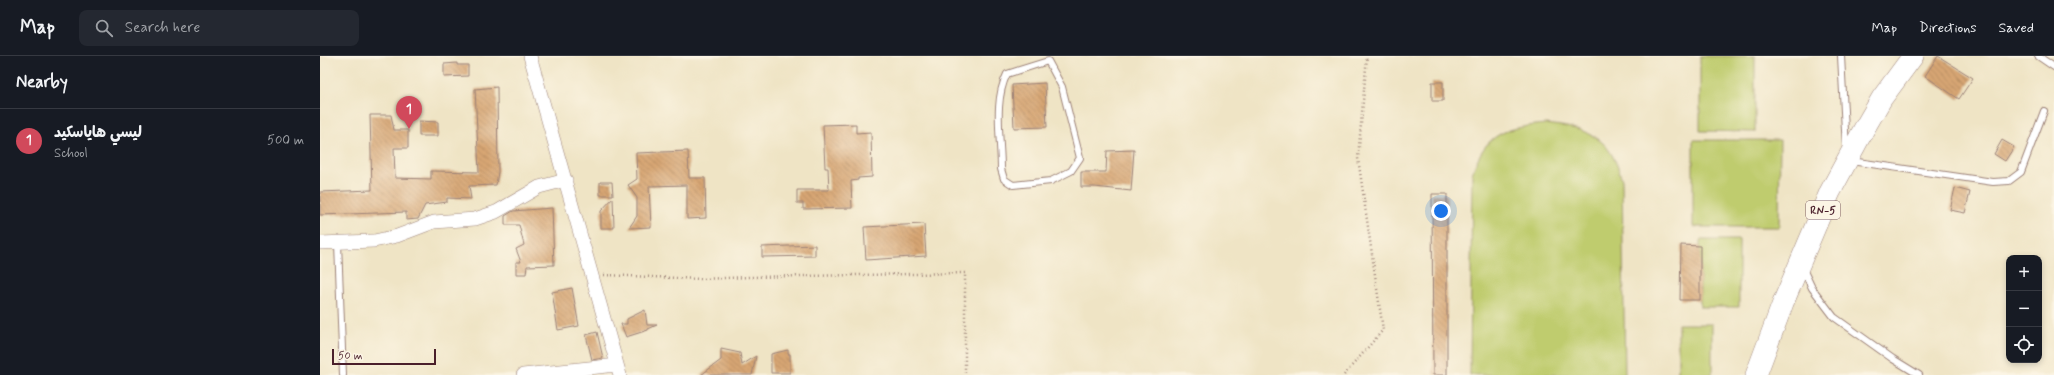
<!DOCTYPE html>
<meta charset="utf-8">
<style>
body{margin:0;font-family:Mynerve,"Playpen Sans Arabic",sans-serif;background:#242831;color:#f1f3f6}
.controls{position:absolute;right:12px;bottom:12px;display:grid;overflow:hidden;border-radius:8px;box-shadow:0 2px 6px #0003}
.controls button{width:36px;height:36px;display:grid;place-items:center;padding:0;border:0;border-bottom:1px solid #363941;background:#171b24;color:#f1f3f6;font:20px sans-serif}
.scale{position:absolute;left:12px;bottom:10px;width:104px;box-sizing:border-box;padding-left:4px;border:2px solid #4a1f2b;border-top:0;font-size:11px;line-height:14px;white-space:nowrap;color:#4a1f2b;-webkit-text-stroke:3px #fcf5e5;paint-order:stroke}
.you{position:absolute;left:1121px;top:155px;width:14px;height:14px;margin:-10px;border:3px solid #fff;border-radius:50%;background:#1a73e8;box-shadow:0 0 0 6px #1a73e833}
.badge{display:grid;place-items:center;width:26px;height:26px;border-radius:50%;background:#d1495b;color:#fff;font-size:13px;font-weight:700}
.pin{position:absolute;translate:-50% -33px;filter:drop-shadow(0 1px 2px #0008)}
.pin::after{content:'';position:absolute;top:21px;width:14px;height:12px;background:inherit;clip-path:polygon(0 0,100% 0,50% 100%)}
.list{margin:0;padding:0;list-style:none}
h2{display:flex;justify-content:space-between;align-items:center;height:52px;margin:0;padding:0 16px;font-size:17px}
h2 small{font-size:13px;font-weight:400;color:#9ea1a6}
.list li{display:grid;grid-template-columns:26px 1fr auto;gap:12px;align-items:center;box-sizing:border-box;height:64px;padding:0 16px;border-top:1px solid #363941}
.list b{display:block;font-size:15px;white-space:nowrap}
.list p{margin:0;font-size:13px;white-space:nowrap;color:#9ea1a6}
.list em{font-size:13px;font-style:normal;color:#9ea1a6}
.icon{flex:none;width:22px;height:22px;fill:none;stroke:currentColor;stroke-width:2;stroke-linecap:round;stroke-linejoin:round}
.map{position:relative;flex:none;width:1734px;height:319px;overflow:hidden}
header{display:flex;align-items:center;gap:24px;box-sizing:border-box;height:56px;padding:0 20px;background:#171b24;border-bottom:1px solid #363941}
header strong{font-size:19px}
nav{display:flex;gap:22px;margin-inline-start:auto;font-size:14px}
.search{width:280px;height:36px;background:#242831;display:flex;align-items:center;gap:10px;box-sizing:border-box;padding:0 14px;border-radius:8px;color:#9ea1a6;font-size:15px}
main{display:flex}
aside{flex:1;background:#171b24}
.map>svg:first-child{display:block}
.green{fill:#bfcc6e;stroke:#84764c}
.building{fill:url(#building-back-hatch)}
.lines{fill:none;stroke-linecap:round;stroke-linejoin:round}
.service-casing{stroke:#9c8278;stroke-width:8}
.minor-casing{stroke:#9c8278;stroke-width:14}
.primary-casing{stroke:#9c8278;stroke-width:22}
.path{stroke:#9c8278;stroke-width:2.5;stroke-dasharray:1 3;stroke-linecap:butt}
.service{stroke:#fff;stroke-width:6}
.minor{stroke:#fff;stroke-width:13}
.primary{stroke:#fff;stroke-width:21}
.labels{text-anchor:middle;stroke-width:4;stroke-linejoin:round;paint-order:stroke}
.shield{fill:#fcf5e5;stroke:#7f5f63;stroke-width:1}
.shield-label{font-size:11px;font-weight:bold;fill:#4a1f2b}
</style>
<header>
<strong>Map</strong>
<div class="search"><svg class="icon" aria-label="search" viewBox="0 0 24 24"><circle cx="10" cy="10" r="6"/><path d="M15 15l6 6"/></svg>Search here</div>
<nav><a>Map</a><a>Directions</a><a>Saved</a></nav>
</header>
<main>
<aside>
<h2>Nearby<small></small></h2>
<ul class="list">
<li><span class="badge">1</span><div><b>ليسي هاياسكيد</b><p>School</p></div><em>500 m</em></li>
</ul>
</aside>
<div class="map">
<svg width="1734" height="319" viewBox="0 0 1734 319">
<defs>
<pattern id="building-back-hatch" width="6" height="6" patternUnits="userSpaceOnUse"><rect width="6" height="6" fill="#d7a673"/><path d="M-1 5l2 2M0 0l6 6M5-1l2 2" fill="none" stroke="#b0875f"/></pattern>
</defs>
<rect width="100%" height="100%" fill="#fcf5e5"/>
<filter id="ink" filterUnits="userSpaceOnUse"><feTurbulence type="fractalNoise" baseFrequency=".025" numOctaves="2"/><feDisplacementMap in="SourceGraphic" scale="8" xChannelSelector="R" yChannelSelector="G"/><feConvolveMatrix kernelMatrix="1 2 1 2 8 2 1 2 1" color-interpolation-filters="sRGB"/></filter>
<filter id="wash" filterUnits="userSpaceOnUse"><feTurbulence type="fractalNoise" baseFrequency=".012" numOctaves="4" result="noise"/><feDisplacementMap in="SourceGraphic" scale="16" xChannelSelector="R" yChannelSelector="G"/><feGaussianBlur stdDeviation="0.9" result="paint"/><feColorMatrix in="noise" values="0 0 0 0 0 0 0 0 0 0 0 0 0 0 0 0 0 1.4 0 .05"/><feComposite in="paint" operator="in"/></filter>
<g filter="url(#wash)">
<rect width="100%" height="100%" fill="#efe4c5"/>
<path class="green" d="M1380,0h55v76l-55,-1z
M1226,68c43,5 64,12 76,56l3,195h-155l2,-201c13,-42 34,-46 74,-50z
M1373,84h87l-1,87h-86z
M1380,184h39v67h-39z
M1358,268h34v51h-34z"/>
<g id="blocks">
<path class="building" d="M1618,0l35,22 -14,21 -34,-23z
M137,7v2h11v11l-24,1v-13z
M1112,26h11v19h-11z
M725,27l2,44 -33,1 -2,-43z
M177,31l1,85 -2,13 -27,1 2,13 -24,-1v4l-22,3 -7,14 -12,1v-8l-86,3v-23l52,-2 -2,-75h21l3,15h14v18h-14l1,30 36,1v-8l48,1 -4,-83z
M99,65l19,1v14h-19z
M536,68v9l15,-1 1,45 -14,1v2l-7,1 1,27 -49,1v-6h-6v-13h32l-1,-22h-3l-2,-43z
M1682,84l12,7 -9,14 -11,-7z
M814,94l-3,41 -36,-4h-14v-15h25l1,-21z
M368,95l1,27h16l1,40 -19,1v-34l-38,1 2,41 -22,1 8,-12v-18l-9,-13 9,-6 -1,-26z
M280,126h12l1,13h-13z
M1635,132l15,4 -5,21 -15,-3z
M1112,138h15v181h-14z
M293,142l1,30h-13v-17z
M232,152l2,57 -27,1 -1,8h-10v-12h5l-5,-13 8,-4 -5,-20h-14v-9l8,-5z
M604,168l2,32 -60,4 -2,-33z
M495,189v11l-53,1v-10z
M1361,189l19,1v54h-20z
M252,232l7,38 -21,4 -6,-38z
M325,254l2,15h10l-9,4v1l-22,7 -5,-13h6v-5z
M277,276l6,26 -11,2 -6,-25z
M401,293l19,4 2,12 14,-9 -4,19h-51l20,-15z
M468,294v4h2v19h-19v-19z"/>
</g>
</g>
<g filter="url(#ink)">
<use href="#blocks" fill-opacity="0" stroke="#9c8278" stroke-width="1"/>
<g class="lines">
<defs>
<path id="service" d="M1521,0l5,93
M1718,0l16,11
M728,5l14,26 18,71 -9,13 -20,10 -38,4 -9,-6 -3,-10c0,-31 -8,-67 6,-95z
M1531,105l142,21 16,-1 12,-9 23,-61
M18,187l5,132
M1483,213l9,19 22,29 59,42 26,16"/>
<path id="minor" d="M210,0l90,319
M0,187l54,-2 23,-5 37,-14 41,-3 21,-7 43,-25 27,-7
M203,319l94,-10"/>
<path id="primary" d="M1436,319l27,-72 47,-111 34,-63 18,-31 31,-42"/>
</defs>
<use href="#service" class="service-casing"/>
<use href="#minor" class="minor-casing"/>
<use href="#primary" class="primary-casing"/>
<path class="path" d="M284,219l97,4 49,-2 215,-4v102
M1024,319l39,-45 -25,-172 9,-102"/>
<use href="#service" class="service"/>
<use href="#minor" class="minor"/>
<use href="#primary" class="primary"/>
</g>
</g>
<g class="labels">
<rect class="shield" x="1486" y="145" width="34" height="18" rx="3"/>
<g class="shield-label">
<text x="1503" y="158">RN-5</text>
</g>
</g>
</svg>
<div class="controls">
<button>+</button>
<button>−</button>
<button><svg class="icon" aria-label="locate" viewBox="0 0 24 24"><circle cx="12" cy="12" r="6"/><path d="M12 2v4M12 18v4M2 12h4M18 12h4"/></svg></button>
</div>
<div class="scale">50 m</div>
<div class="you"></div>
<div class="pin badge" style="left:89px;top:73px">1</div>
</div>
</main>
